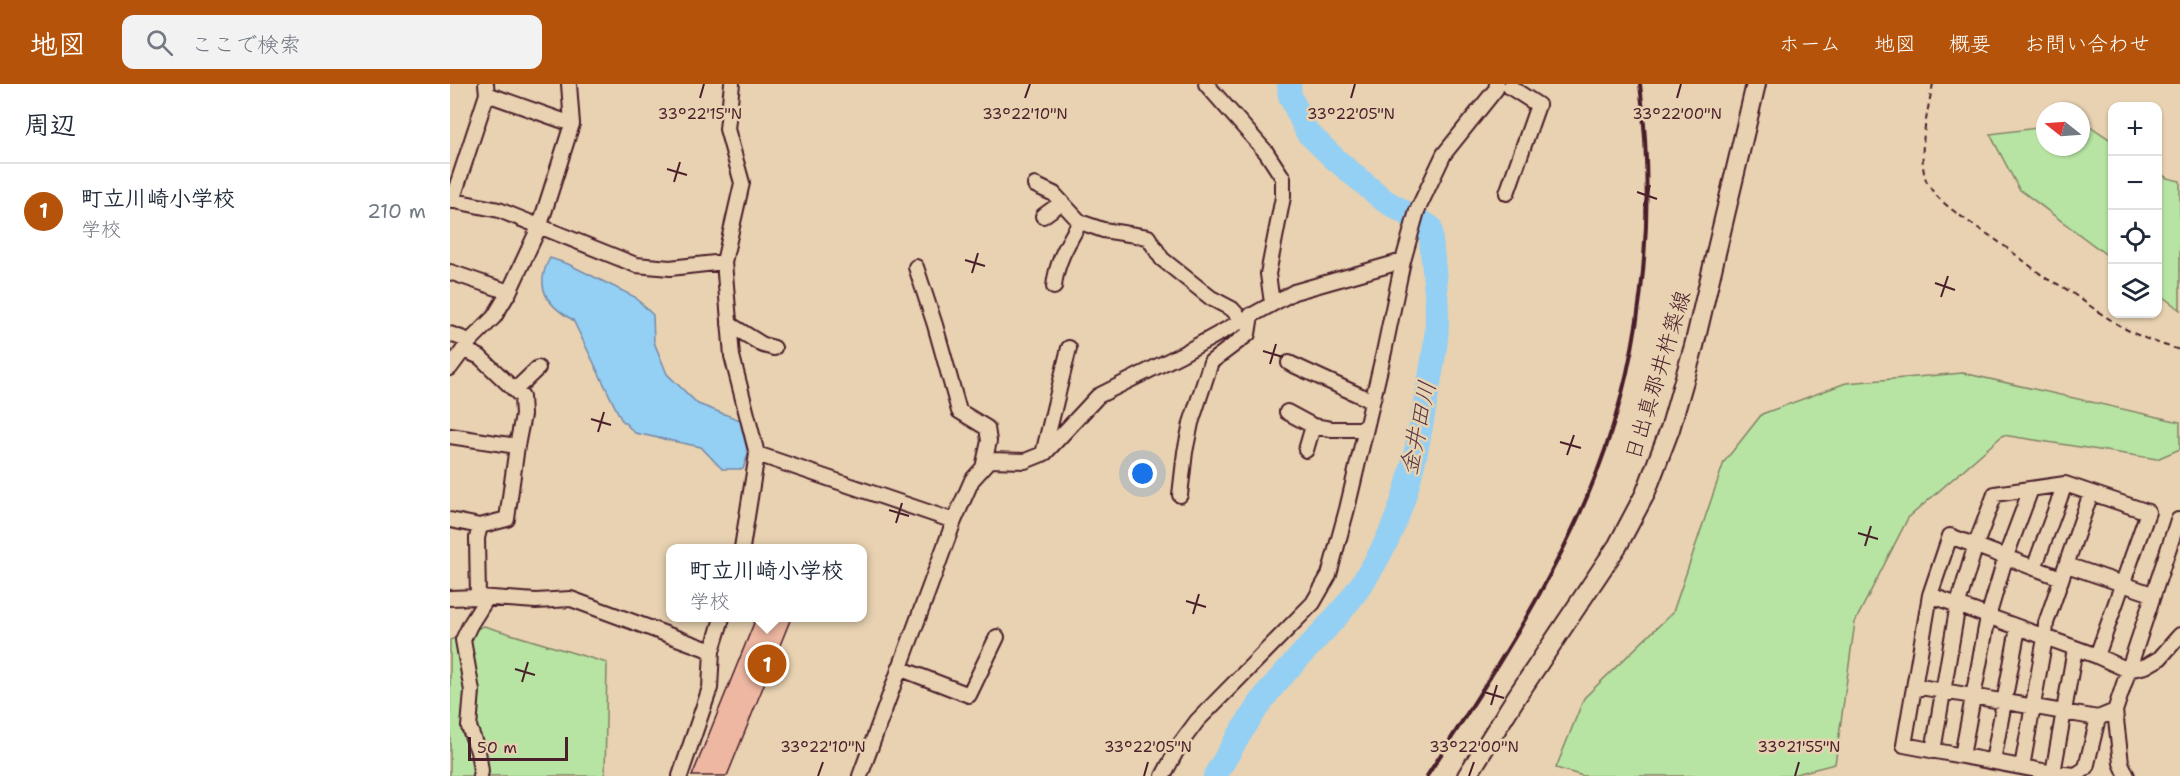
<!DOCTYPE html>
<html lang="ja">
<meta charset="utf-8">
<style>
body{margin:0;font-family:"Shantell Sans","Klee One",sans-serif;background:#f2f2f3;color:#1f2937}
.controls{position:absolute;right:18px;top:18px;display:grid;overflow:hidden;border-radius:12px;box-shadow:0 2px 4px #0004}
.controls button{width:54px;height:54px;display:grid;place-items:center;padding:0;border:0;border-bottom:2px solid #e0e1e3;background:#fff;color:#1f2937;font:30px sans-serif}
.compass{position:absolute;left:1586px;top:18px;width:54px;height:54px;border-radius:50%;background:#fff;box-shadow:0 2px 4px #0004;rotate:287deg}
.scale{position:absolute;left:18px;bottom:15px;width:100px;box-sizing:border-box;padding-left:6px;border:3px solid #4a1f2b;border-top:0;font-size:16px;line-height:21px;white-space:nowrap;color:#4a1f2b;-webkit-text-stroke:4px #e8d2b1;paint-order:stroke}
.you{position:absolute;left:693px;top:390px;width:21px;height:21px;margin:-15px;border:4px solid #fff;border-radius:50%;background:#1a73e8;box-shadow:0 0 0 9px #1a73e833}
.badge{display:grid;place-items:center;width:39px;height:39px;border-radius:50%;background:#b45309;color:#fff;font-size:20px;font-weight:700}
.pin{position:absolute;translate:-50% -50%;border:3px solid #fff;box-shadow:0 2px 6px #0006}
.popup{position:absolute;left:216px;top:460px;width:201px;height:78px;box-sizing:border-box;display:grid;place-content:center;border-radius:12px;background:#fff;filter:drop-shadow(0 2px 4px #0005);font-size:20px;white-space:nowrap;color:#747a83}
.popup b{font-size:22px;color:#1f2937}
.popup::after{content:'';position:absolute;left:50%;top:100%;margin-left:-12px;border:12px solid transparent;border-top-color:#fff}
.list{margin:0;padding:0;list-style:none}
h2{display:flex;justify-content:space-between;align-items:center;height:78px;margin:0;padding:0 24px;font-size:26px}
h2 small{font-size:20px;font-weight:400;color:#747a83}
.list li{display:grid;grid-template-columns:39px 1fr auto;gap:18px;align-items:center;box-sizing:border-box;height:96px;padding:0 24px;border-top:2px solid #e0e1e3}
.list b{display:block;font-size:22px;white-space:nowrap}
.list p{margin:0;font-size:20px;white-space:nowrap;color:#747a83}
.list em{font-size:20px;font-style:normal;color:#747a83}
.icon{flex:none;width:33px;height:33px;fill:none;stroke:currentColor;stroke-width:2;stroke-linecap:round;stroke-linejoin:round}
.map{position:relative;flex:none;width:1730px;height:692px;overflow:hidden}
header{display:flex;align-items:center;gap:36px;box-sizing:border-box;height:84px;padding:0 30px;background:#b45309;color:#fff}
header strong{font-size:28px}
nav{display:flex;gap:33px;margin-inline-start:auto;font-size:21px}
.search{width:420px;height:54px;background:#f2f2f3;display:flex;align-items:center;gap:15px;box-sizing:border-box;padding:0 21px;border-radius:12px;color:#747a83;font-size:22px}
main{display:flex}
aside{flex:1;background:#fff}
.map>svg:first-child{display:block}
.green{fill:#b7e4a2;stroke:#808266;stroke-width:1.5}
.water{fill:#94cff4;stroke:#7689a4;stroke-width:1.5}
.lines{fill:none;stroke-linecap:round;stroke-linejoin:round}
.river{stroke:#94cff4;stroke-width:24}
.building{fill:#edb7a1;stroke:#4a1f2b;stroke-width:1.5}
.street-casing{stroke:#4a1f2b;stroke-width:18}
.secondary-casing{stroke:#4a1f2b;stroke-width:22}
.path{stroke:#4a1f2b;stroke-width:2;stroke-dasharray:6 4.5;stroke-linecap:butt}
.street{stroke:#e8d2b1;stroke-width:14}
.secondary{stroke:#e8d2b1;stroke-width:18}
.rail{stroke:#4a1f2b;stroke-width:4}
.ticks{fill:none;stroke:#4a1f2b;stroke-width:2}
.labels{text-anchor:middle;stroke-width:5;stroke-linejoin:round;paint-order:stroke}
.street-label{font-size:22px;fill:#4a1f2b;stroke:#e8d2b1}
.water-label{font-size:24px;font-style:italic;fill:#553949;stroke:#e8d2b1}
.ticks-label{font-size:15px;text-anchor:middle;fill:#4a1f2b;stroke:#e8d2b1;stroke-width:5;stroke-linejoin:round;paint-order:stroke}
</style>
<header>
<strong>地図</strong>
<div class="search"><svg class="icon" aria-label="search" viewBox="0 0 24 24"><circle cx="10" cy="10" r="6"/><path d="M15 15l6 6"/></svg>ここで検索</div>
<nav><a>ホーム</a><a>地図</a><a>概要</a><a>お問い合わせ</a></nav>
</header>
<main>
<aside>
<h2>周辺<small></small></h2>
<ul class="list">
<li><span class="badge">1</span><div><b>町立川崎小学校</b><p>学校</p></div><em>210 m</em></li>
</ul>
</aside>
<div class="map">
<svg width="1730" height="692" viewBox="0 0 1730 692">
<rect width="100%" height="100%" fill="#e8d2b1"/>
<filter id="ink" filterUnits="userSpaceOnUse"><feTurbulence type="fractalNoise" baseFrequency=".0167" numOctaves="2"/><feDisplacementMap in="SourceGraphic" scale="12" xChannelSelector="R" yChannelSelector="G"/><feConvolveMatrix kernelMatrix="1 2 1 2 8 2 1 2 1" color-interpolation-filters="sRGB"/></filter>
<g filter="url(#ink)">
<path class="green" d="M1634,38l28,19v118l-93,-70 -29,-55 55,-7v20h36v-24z
M1708,87l9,7 13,3v129l-22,-17z
M1513,289l217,49v27l-23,10 -154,-24 -95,83 -53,104 -20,142 -47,12h-205l-27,-8 28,-70 89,-86 51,-150 38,-48 84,-31z
M34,542l123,37 -2,113h-155v-136z"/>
<path class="water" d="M100,174l18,6 67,33 18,18 1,27 13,32 31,30 42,16 8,34 -5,15h-21l-21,-22 -66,-14 -14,-14 -48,-99c-27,-15 -39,-34 -23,-62z"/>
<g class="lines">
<path class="river" d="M765,692c16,-28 32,-55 51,-81 26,-33 58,-61 84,-95 50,-65 62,-123 76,-201 5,-27 11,-54 11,-81 0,-30 -5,-61 -7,-91l-45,-26 -50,-42 -28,-27 -17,-36 -1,-12"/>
</g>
<path class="building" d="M306,534h35l-64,158h-35z"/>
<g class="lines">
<defs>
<path id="street" d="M282,0l-5,45 15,54 -18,79 8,94 25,98 -15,94
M756,0l60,68 17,26v19l-15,77 4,29
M37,10l85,30
M585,101l19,9 26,28 23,8 45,7 14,22 49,39 21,11 10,11
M1057,109l31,-88 -28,-18
M0,116l49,10 137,55 34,3 54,-6
M2,117l35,-107 -1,-10
M593,132l18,-13
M466,183l19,58 24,86 28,17 2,13 -6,27
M0,188l59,20
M604,203c2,-25 14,-44 26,-65
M279,240l34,21 11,3
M0,250l20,7
M15,266l15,7 42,40 1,18 -6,31 -10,73 -27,7 -3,12 1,59
M839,279l83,38
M0,284l20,-27 24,-24 15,-25 31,-67 32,-101 -3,-40
M65,306l23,-22
M837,328l26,14 18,3h33
M0,352l67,10
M856,366l7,-24
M307,370l197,67
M593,370l26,-106
M730,411l5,-43 6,-29 20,-61 37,-28 3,-19
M0,436l30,6
M1617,481l85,29
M1584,484l31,-84
M1611,494l-111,-42 -20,59 -26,150 149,28 23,2 10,-7 12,-50 17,-7
M1480,511l167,61 31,14 18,-4 14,-8 20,-23
M0,514l28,-1 58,4 35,-2 141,52
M449,584l70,27 28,-58
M1465,602l183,32
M1483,667l25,-147 18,-60 19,-50 70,-10 83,28 -51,144
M1512,672l26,-139 18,-61 25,-67
M1543,677l25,-133
M1572,683l23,-129 1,-15 45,-130
M1603,689l22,-124
M30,692l1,-5 -3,-20 -9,-24 3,-36 -9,-51 7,-15 17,-27
M230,692l30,-88 2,-37 10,-33
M410,692l94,-255 18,-41 18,-20 35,1 20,-8 53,-57 84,-42 112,-62 109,-31
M713,692l17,-32 17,-23 116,-118 16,-28 18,-66 37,-157 19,-91 14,-50 27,-57 52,-65 1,-5
M1677,692l-6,-13 -6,-52 63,-191"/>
<path id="secondary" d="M1017,692l50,-80 101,-151 27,-51 25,-65 24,-83 62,-262"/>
</defs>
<use href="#street" class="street-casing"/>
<use href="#secondary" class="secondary-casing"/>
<path class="path" d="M1483,0c-5,24 -16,72 -7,96 10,24 49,45 70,60 17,12 34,26 51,39 24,10 42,28 64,41 20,14 45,23 69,30"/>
<use href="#street" class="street"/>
<use href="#secondary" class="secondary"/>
<path class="rail" d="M977,692c58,-90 118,-180 160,-279 55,-129 70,-274 53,-413"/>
</g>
</g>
<path class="ticks" d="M250,14l4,-14M575,14l5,-14M901,14l4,-14M1227,14l4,-14M217,85l20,6M224,98l6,-20M1187,108l20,7M1194,122l6,-21M515,176l20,6M522,189l6,-20M1485,199l20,7M1491,213l7,-21M813,267l20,6M820,280l6,-20M141,335l20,6M148,348l6,-20M1110,358l21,6M1117,371l7,-20M439,426l20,6M446,439l6,-20M1408,449l20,6M1415,462l6,-20M736,517l20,6M743,530l6,-20M65,585l20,6M72,598l6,-20M1034,608l20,6M1041,621l6,-20M368,692l5,-14M694,692l4,-14M1019,692l5,-14M1345,692l4,-14"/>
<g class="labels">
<g class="street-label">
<text transform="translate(1207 291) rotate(-73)" y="8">日出真那井杵築線</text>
</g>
<g class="water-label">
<text transform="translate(968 344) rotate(-78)" y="8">金井田川</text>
</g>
</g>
<g class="ticks-label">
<text x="250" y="35">33°22'15"N</text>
<text x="575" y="35">33°22'10"N</text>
<text x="901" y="35">33°22'05"N</text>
<text x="1227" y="35">33°22'00"N</text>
<text x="373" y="668">33°22'10"N</text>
<text x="698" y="668">33°22'05"N</text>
<text x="1024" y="668">33°22'00"N</text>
<text x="1349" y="668">33°21'55"N</text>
</g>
</svg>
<div class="controls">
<button>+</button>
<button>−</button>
<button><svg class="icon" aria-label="locate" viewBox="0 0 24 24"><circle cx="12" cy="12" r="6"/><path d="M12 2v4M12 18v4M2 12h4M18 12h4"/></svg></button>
<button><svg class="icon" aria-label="layers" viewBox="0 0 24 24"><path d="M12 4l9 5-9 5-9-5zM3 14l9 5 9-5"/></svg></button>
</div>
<svg class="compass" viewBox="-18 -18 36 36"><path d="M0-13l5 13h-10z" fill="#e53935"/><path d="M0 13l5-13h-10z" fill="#747a83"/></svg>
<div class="scale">50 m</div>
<div class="you"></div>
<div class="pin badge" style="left:317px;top:580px">1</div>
<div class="popup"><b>町立川崎小学校</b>学校</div>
</div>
</main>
